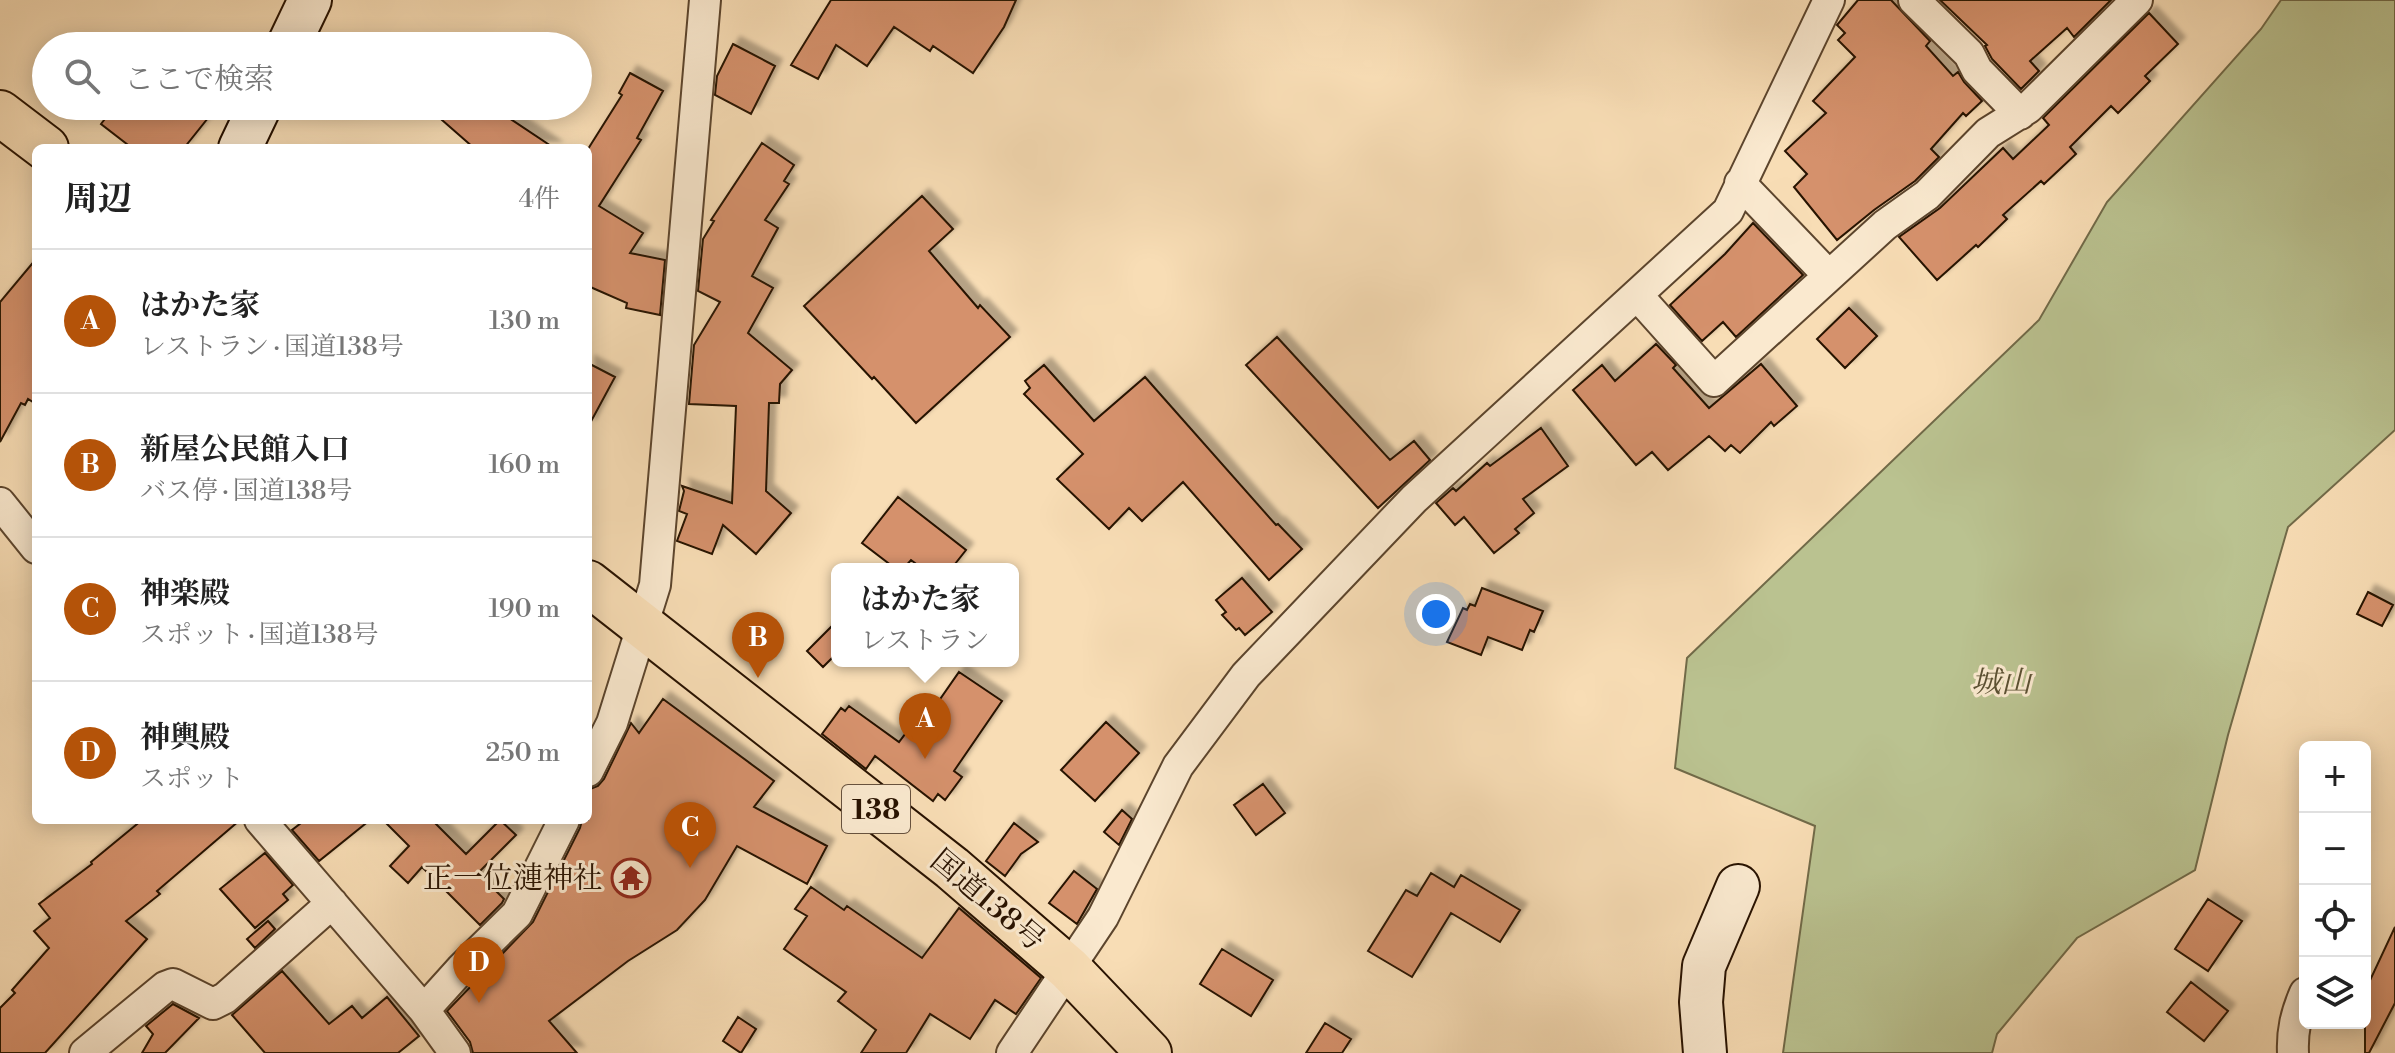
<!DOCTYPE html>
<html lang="ja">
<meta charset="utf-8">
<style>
body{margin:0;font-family:"Libre Bodoni","Noto Serif JP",serif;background:#f6f6f6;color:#222}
.controls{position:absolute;right:24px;bottom:24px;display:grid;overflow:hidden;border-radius:12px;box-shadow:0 4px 20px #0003}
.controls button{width:72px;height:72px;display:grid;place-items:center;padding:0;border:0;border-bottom:2px solid #e0e0e0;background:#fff;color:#222;font:40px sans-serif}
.you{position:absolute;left:1436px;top:614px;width:28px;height:28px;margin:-20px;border:6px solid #fff;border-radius:50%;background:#1a73e8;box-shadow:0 0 0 12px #1a73e833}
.badge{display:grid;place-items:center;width:52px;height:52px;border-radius:50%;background:#b45309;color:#fff;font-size:26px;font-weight:700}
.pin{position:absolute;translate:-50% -66px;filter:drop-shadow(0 2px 4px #0008)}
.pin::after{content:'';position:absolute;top:42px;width:28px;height:24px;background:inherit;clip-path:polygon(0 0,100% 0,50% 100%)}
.popup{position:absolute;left:831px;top:563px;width:188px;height:104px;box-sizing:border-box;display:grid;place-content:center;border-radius:12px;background:#fff;filter:drop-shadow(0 2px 6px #0005);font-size:26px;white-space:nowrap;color:#767676}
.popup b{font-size:30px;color:#222}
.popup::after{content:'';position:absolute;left:50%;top:100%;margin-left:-16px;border:16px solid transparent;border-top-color:#fff}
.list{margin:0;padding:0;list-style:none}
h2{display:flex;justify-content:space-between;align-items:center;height:104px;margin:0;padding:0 32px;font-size:34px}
h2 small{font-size:26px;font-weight:400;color:#767676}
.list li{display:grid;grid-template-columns:52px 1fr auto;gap:24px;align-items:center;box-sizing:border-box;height:144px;padding:0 32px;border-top:2px solid #e0e0e0}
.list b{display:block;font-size:30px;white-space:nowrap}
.list p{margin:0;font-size:26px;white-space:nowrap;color:#767676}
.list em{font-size:26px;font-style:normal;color:#767676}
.icon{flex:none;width:44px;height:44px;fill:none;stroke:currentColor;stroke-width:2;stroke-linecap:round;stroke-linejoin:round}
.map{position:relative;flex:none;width:2395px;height:1053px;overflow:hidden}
.search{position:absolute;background:#fff;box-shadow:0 4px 20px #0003;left:32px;top:32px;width:560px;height:88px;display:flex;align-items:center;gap:20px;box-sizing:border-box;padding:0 28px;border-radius:44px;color:#767676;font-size:30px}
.panel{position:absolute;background:#fff;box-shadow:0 4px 20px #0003;left:32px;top:144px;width:560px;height:680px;border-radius:12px}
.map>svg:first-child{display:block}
.green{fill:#bac290;stroke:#716a48;stroke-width:2}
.building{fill:#d5916c;stroke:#281200;stroke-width:2;filter:url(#shadow)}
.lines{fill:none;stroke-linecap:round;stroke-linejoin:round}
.street-casing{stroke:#5c452d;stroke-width:34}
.secondary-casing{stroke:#281200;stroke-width:46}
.highway-casing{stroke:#281200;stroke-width:48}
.street{stroke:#fae9cf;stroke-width:30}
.secondary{stroke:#fae9cf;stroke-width:42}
.highway{stroke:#f8ddb5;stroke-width:44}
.labels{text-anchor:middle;stroke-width:6;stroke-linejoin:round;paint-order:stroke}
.shield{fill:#fae9cf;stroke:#67523e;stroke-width:2}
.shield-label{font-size:28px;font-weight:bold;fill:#281200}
.park-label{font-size:30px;font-style:italic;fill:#5b5032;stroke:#fae9cf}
.poi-label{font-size:30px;fill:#281200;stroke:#fae9cf;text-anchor:end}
.street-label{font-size:30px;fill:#281200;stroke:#fae9cf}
</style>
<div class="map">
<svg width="2395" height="1053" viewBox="0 0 2395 1053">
<defs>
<filter id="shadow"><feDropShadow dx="7" dy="-7" stdDeviation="2" flood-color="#0004"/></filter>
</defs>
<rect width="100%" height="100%" fill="#f8ddb5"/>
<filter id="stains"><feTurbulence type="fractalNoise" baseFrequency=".0025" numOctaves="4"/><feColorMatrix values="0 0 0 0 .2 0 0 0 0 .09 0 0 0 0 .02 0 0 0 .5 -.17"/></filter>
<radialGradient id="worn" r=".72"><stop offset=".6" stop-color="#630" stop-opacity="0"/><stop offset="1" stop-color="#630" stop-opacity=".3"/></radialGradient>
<path class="green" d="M2281,0h114v430l-107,97 -60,208 -33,135 -118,68 -80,96 -5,19h-209l32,-227 -140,-58 12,-110 352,-338 68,-118 154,-173z"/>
<path class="building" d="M831,0h185l-12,27 -31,46 -40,-27 -3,5 -36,-24 -27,39 -31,-21 -18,34 -27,-14z
M1858,0h33l39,41 -4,5 27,30 5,-4 6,10 18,19 -16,15 -3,-3 -32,36 8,8 -24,24 -41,29 -37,30 -43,-53 13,-13 -22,-23 41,-38 -13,-12 42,-44 -17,-17 7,-7 -8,-8z
M1940,0h171l-37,37 -7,-9 -37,33 9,10 -18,18 -29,-30 -7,-13 2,-1z
M2149,13l29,31 -33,32 5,5 -32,32 -7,-7 -41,41 6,7 -32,30 -3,-3 -38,34 4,4 -29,28 -2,-2 -39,35 -38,-43 41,-29 63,-60 10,11 36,-34 -6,-7z
M733,44l42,22 -24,48 -36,-19 2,-19z
M630,73l33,18 -26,47 4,2 -42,66 44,27 -13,20 35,7 -5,55 -34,-7 1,-5 -39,-17v-137l34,-54 -3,-2z
M115,106h77l16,12 -24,30h-52l-31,-24z
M426,106h65l63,42h-80z
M762,143l32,22 -10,16 5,3 -24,36 13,8 -26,48 21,12 -25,45 44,37 -12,14 -1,19h-10l-3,88 25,22 -35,41 -33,-29 -11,29 -35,-13 10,-27 -8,-3 5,-20 -2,-5 50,17 4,-97 -47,-2 5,-59 26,-43 -22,-11 5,-52 11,-18 -3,-1z
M922,196l31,33 -24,22 49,57 2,-3 30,32 -94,86 -42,-46 -2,2 -68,-73z
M1753,223l50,52 -67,62 -13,-15 -21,19 -32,-36 55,-51z
M36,259v145l-8,-5 -3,6 -4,-2 -21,39v-140z
M1849,308l28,28 -32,32 -28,-29z
M1277,337l113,123 24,-19 16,19 -52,48 -132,-143z
M1656,344l20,21 -3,3 36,40 52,-44 36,42 -23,20 -3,-4 -31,31 -9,-8 -6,6 -16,-15 -41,34 -16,-18 -16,13 -63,-75 29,-25 13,16z
M588,363l27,14 -27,50z
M1044,365l50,56 51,-44 131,148 2,-1 24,25 -33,31 -86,-98 -41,39 -13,-13 -20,21 -52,-50 26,-25 -59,-60 6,-6 -5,-7z
M1541,428l27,38 -45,33 11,14 -19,16 4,4 -25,20 -30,-36 -9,8 -19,-22 17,-15 3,3 31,-28 3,3z
M898,497l68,53 -15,19h-28l-12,-9 -8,9h-7l-34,-26z
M1242,578l30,34 -27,23 -6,-7 -3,2 -14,-15 4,-3 -10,-12z
M1482,588l61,23 -9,21 -4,-2 -8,20 -34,-13 -7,18 -34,-13 16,-34 4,2 3,-6 5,2z
M2368,592l25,13 -11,21 -25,-12z
M837,621v32l-14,14 -16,-16z
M959,672l43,29 -48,70 8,6 -17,23 -7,-6 -5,7 -58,-45 -9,13 -44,-35 19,-26 4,3 4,-5 50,36 19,-25 4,3 5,-6 2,1z
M663,699l111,82 -20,26 73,39 -20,38 -70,-38 -32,54 -28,30 -49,31 -79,60 28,32h-104l-3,-11 -23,-31 86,-89 47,-94 2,-8h6v-27l2,-4 8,-3 6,-7 27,-56 8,10z
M1106,722l33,31 -44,48 -34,-31z
M1263,784l22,29 -29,22 -22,-30z
M1122,810l10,9 -13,26 -15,-13z
M142,820h98l-83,71 3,3 -34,27 21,18 -102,114h-45v-45l15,-15 -3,-3 37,-42 -15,-17 16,-13 -11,-14 53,-40 -1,-2z
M305,820h65l-51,41 -27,-31z
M383,820h49l34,34 34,-34 16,15 -38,38 26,26 -2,4 -22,22 -58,-58 -14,16 -18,-17 19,-20z
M1014,823l24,19 -17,12 -16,22 -19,-15z
M265,853l28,32 -10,9 5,6 -33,28 -35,-39z
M1074,871l23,18 -20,35 -28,-21z
M1431,873l23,14 7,-12 59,35 -20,32 -49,-29 -39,64 -44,-26 38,-61 11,6z
M811,887l33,23 3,-4 75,52 37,-50 82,70 -25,36 -21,-14 -25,39 -40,-25 -24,39h-45l15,-23 -38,-29 8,-9 -62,-43 23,-33 -12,-7z
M2208,899l34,22 -34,50 -33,-22z
M268,921l7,8 -20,19 -8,-9z
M2395,927v76l-26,50h-4v-62z
M1222,949l51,31 -22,36 -51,-32z
M282,971l47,53 23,-18 10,12 25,-21 32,39 -21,17h-133l-33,-38z
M2191,982l37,29 -24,30 -37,-29z
M173,1004l26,14 -34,35h-23l11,-19 -7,-8z
M738,1017l18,12 -15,24 -18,-12z
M1325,1023l26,16 -9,14h-36z"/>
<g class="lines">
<defs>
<path id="street" d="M1914,0l55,54 8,16 43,44
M1740,183l89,93
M1637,295l77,86 171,-156 42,-30 61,-62 40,-25 109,-108
M0,503l36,45
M588,771l24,-48 43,-138 50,-585
M260,820l164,190 31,43
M424,1010l37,-41 56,-55 47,-94
M85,1053l80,-66 8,-3 40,20 12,-6 107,-95
M1012,1053l91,-136 75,-151 68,-91 168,-176 314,-288 101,-211
M2293,1053c-1,-22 3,-39 12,-60"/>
<path id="secondary" d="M288,46l22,-46
M240,148l20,-42
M1705,1053l-4,-51 3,-36 34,-80"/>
<path id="highway" d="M0,113l46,35
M588,583l364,285 117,101 80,84"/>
</defs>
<use href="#street" class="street-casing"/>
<use href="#secondary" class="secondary-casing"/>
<use href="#highway" class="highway-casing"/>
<use href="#street" class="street"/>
<use href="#secondary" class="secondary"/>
<use href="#highway" class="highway"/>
</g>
<defs>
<symbol id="temple-ring" viewBox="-11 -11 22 22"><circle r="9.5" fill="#fae9cf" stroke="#8f2418" stroke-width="1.5"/><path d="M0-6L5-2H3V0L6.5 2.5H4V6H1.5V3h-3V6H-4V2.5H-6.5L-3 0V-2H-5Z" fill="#8f2418"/></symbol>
</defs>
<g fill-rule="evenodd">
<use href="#temple-ring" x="609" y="856" width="44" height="44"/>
</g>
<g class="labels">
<rect class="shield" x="842" y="785" width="68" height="48" rx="6"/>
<g class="shield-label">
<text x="876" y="819">138</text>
</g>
<g class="park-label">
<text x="2001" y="692">城山</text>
</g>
<g class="poi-label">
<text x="603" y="888">正一位漣神社</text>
</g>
<g class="street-label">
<text transform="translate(988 900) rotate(40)" y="10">国道138号</text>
</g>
</g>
<rect width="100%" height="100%" filter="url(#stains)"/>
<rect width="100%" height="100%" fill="url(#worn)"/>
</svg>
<div class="controls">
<button>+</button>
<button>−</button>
<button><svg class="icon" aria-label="locate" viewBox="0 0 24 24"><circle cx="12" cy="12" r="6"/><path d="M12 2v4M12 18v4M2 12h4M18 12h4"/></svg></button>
<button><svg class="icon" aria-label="layers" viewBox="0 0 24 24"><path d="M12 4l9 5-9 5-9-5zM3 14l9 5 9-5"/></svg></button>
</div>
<div class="you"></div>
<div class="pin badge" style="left:925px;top:759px">A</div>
<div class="popup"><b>はかた家</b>レストラン</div>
<div class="pin badge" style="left:758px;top:678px">B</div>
<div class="pin badge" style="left:690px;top:868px">C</div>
<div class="pin badge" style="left:479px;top:1003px">D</div>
<div class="search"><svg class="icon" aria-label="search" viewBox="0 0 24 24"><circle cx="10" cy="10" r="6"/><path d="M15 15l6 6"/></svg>ここで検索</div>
<section class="panel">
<h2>周辺<small>4件</small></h2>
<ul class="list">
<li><span class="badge">A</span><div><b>はかた家</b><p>レストラン · 国道138号</p></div><em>130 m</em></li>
<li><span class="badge">B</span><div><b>新屋公民館入口</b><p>バス停 · 国道138号</p></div><em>160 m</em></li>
<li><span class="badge">C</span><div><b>神楽殿</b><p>スポット · 国道138号</p></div><em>190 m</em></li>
<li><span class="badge">D</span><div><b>神輿殿</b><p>スポット</p></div><em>250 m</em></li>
</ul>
</section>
</div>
